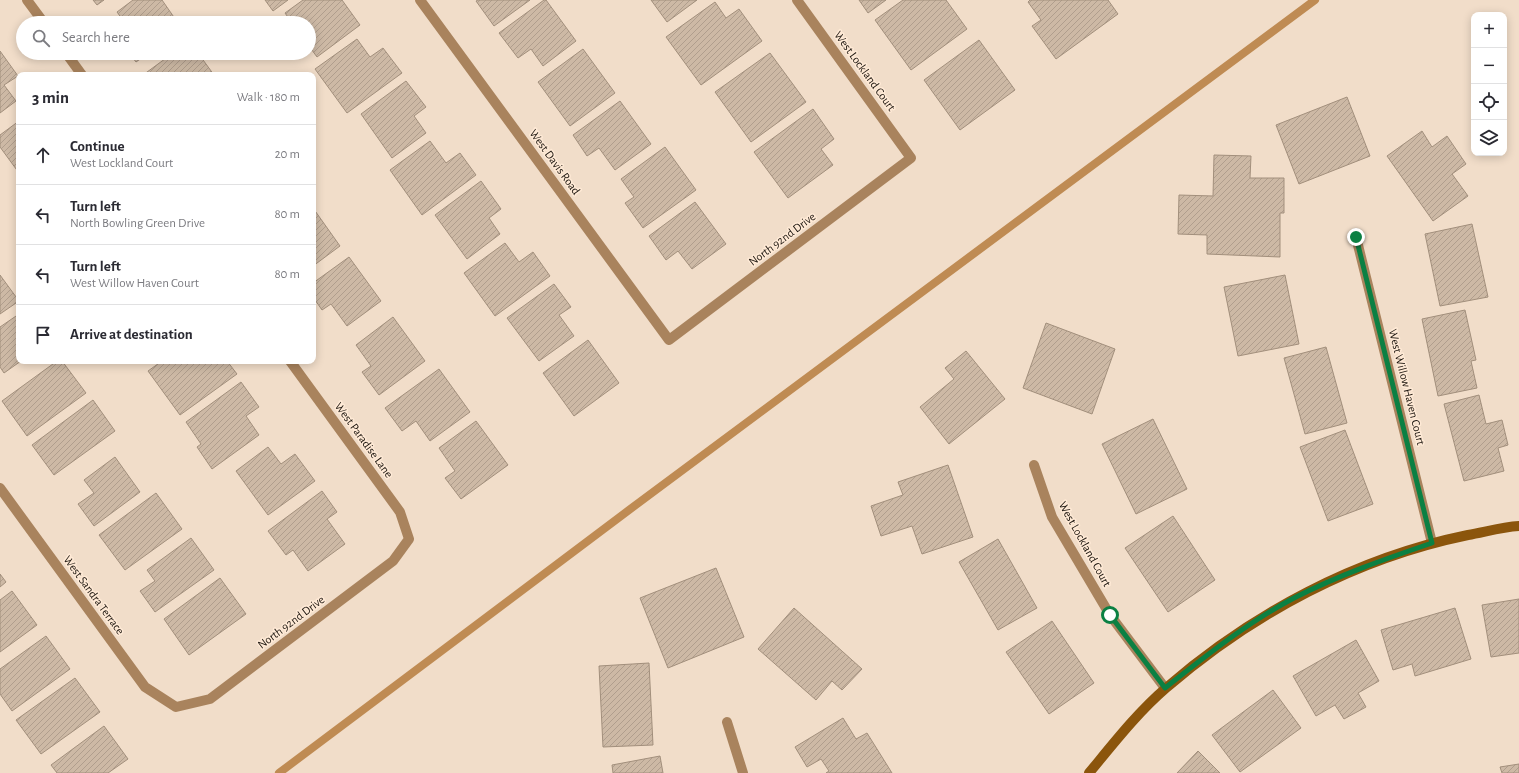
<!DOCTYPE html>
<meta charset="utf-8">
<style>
body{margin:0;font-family:"Alegreya Sans",sans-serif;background:#f7f7f7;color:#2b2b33}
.controls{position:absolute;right:12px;top:12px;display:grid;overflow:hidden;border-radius:8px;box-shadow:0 2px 10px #0003}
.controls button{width:36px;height:36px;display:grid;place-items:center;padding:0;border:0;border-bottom:1px solid #e1e1e2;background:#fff;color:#2b2b33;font:20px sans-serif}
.stop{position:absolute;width:12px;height:12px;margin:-9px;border:3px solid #0b8043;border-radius:50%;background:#fff}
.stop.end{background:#0b8043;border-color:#fff;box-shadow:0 1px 4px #0008}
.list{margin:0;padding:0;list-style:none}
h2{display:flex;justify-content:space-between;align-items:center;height:52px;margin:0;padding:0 16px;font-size:17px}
h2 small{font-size:13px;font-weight:400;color:#7c7c81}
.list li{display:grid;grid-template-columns:26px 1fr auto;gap:12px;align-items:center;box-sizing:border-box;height:60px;padding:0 16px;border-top:1px solid #e1e1e2}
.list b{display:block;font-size:15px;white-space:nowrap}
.list p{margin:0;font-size:13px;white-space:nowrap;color:#7c7c81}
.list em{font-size:13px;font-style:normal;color:#7c7c81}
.icon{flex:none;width:22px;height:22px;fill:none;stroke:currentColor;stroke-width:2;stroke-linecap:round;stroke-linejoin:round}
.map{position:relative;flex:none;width:1519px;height:773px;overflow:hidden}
.search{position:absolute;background:#fff;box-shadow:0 2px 10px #0003;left:16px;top:16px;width:300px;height:44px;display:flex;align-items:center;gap:10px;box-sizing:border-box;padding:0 14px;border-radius:22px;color:#7c7c81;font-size:15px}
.panel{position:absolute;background:#fff;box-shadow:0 2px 10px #0003;left:16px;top:72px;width:300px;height:292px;border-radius:8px}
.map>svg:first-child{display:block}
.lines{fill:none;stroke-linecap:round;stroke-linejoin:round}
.stream{stroke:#bf8b53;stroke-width:8}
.building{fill:url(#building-hatch);stroke:#a28f7c}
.street{stroke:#a9835d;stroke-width:10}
.secondary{stroke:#8b550c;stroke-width:10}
.route{stroke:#0b8043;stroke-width:5}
.labels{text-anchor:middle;stroke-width:3;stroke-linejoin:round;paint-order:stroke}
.street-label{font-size:12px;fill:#1d160f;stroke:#ffead6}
</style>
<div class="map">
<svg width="1519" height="773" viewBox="0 0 1519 773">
<defs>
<pattern id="building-hatch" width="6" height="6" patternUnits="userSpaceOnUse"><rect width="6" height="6" fill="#cdb9a5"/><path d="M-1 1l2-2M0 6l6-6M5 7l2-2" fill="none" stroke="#b09e8d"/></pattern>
</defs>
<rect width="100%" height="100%" fill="#f1ddc9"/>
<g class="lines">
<path class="stream" d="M279,773l350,-263 686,-510"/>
</g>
<path class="building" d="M93,0h11l-7,5z
M133,0h29l16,23h-53l-8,-11z
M265,0h23l-15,11z
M303,0h39l18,25 -43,32 -8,-11v-23h-17l-7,-10z
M478,0h52l-36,26 -18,-25z
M544,0h2l30,41 -33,25 -12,-17 -13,9 -19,-25z
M651,0h46l-30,22z
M859,0h27l-18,13z
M903,0h43l21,29 -56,41 -36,-50z
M1030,0h78l10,14 -62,45 -24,-33 9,-6 -13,-18z
M715,2l11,16 13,-9 23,32 -61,44 -35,-48z
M357,39l13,18 13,-9 19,25 -55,40 -32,-44z
M979,40l36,50 -55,40 -36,-50z
M583,49l32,44 -45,33 -32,-44z
M0,51l18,25 -14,9 12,16 -16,12z
M129,53h20l-13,9z
M173,53h25l16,22h-71z
M770,53l36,49 -55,40 -36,-50z
M406,81l20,26 -12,9 12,17 -34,25 -31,-44z
M1347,97l23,59 -71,28 -23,-59z
M620,101l31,43 -36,26 -16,-22 -12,8 -14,-21z
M813,109l21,30 -13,10 12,16 -45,33 -34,-46z
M19,121v52l-19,-26v-12z
M1422,131l10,16 15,-11 19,28 -14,10 16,22 -35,25 -46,-65z
M430,141l16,22 14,-10 16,22 -54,40 -32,-45z
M665,147l31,43 -53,38 -18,-25 9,-6 -13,-18z
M1214,155l37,1 -1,22h34v35h-4v44l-73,-3v-19l-29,-1 1,-39 34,1z
M481,181l20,28 -12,9 11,16 -33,25 -32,-44z
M695,202l31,42 -34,25 -14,-18 -12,9 -17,-24z
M313,208l27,38 -27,20z
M1472,224l16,73 -48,9 -15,-72z
M505,243l14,19 14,-10 17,24 -55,40 -31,-43z
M349,257l32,44 -34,25 -16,-22 -9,6 -9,-13v-14z
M0,275l19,26 -19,13z
M1285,275l14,69 -61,12 -14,-69z
M554,284l17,23 -12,8 15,21 -35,25 -32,-43z
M1465,310l11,50 -5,1 6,27 -39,8 -16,-77z
M19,314v47h2l-17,12 -4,-6v-40z
M393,317l32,44 -46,34 -17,-23 9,-6 -15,-21z
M1046,323l69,26 -23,65 -69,-26z
M588,340l31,43 -45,33 -31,-43z
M1326,347l21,76 -42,11 -21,-76z
M966,351l39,48 -56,45 -29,-37 34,-28 -9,-11z
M57,361h5l24,32 -59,43 -25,-35z
M162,361h65l10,13 -57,41 -32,-44z
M439,369l31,43 -40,29 -14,-20 -14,10 -17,-23z
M241,382l18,25 -13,9 13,19 -47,34 -15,-22 4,-3 -15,-22z
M1479,395l7,29 16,-4 6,25 -10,3 6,23 -40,10 -20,-77z
M93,400l22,31 -61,44 -22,-30z
M1153,419l34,70 -51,25 -34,-70z
M476,421l32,44 -47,34 -16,-21 10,-7 -16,-23z
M1345,430l28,74 -45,17 -28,-74z
M268,447l13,17 14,-10 20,27 -47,34 -32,-44z
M115,457l25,35 -46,34 -16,-22 16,-11 -10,-13z
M948,465l25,72 -51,17 -10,-28 -31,10 -10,-30 32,-11 -5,-13z
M322,491l15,21 -10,7 18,25 -37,27 -15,-21 -7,5 -18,-24z
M156,493l26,36 -57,41 -26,-35z
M1173,516l42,64 -47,32 -43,-64z
M191,538l23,32 -59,42 -15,-21 15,-10 -8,-11z
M998,539l39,69 -39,22 -39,-68z
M716,568l28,69 -76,31 -28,-70z
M0,574l6,8 -6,5z
M220,578l26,36 -57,41 -25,-36z
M12,591l25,34 -37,27v-52z
M1519,599v54l-28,4 -9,-52z
M794,608l68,61 -20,21 -10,-9 -16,19 -58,-51z
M1455,608l16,51 -56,17 -3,-12 -19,6 -12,-40z
M1052,621l42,62 -45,31 -43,-62z
M46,636l24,33 -58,42 -12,-17v-25z
M1356,640l23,41 -21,12 8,14 -22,12 -9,-14 -19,11 -23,-40z
M649,663l4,82 -50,2 -4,-81z
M75,678l25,34 -59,42 -25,-34z
M1273,690l28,38 -61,44 -28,-37z
M843,718l13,21 11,-6 25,40h-66l3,-2 -8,-12 -14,8 -12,-20z
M104,726l24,33 -20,14h-51l-6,-8z
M1198,751l22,22h-43z
M660,756l3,17h-50l-1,-8z
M1519,764v9h-17l-2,-6z"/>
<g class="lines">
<path class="street" d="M27,0l17,23
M420,0l249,340 242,-182 -114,-158
M66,53l16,22
M1356,237l76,306
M1034,465l18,52 58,98 55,73
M0,488l145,199 31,20 34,-8 183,-138 16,-22 -9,-27 -110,-151
M727,722l16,51"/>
<path class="secondary" d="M1089,773c24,-29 48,-60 77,-85 87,-75 190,-130 302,-153 17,-3 34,-8 51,-9"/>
</g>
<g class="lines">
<path class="route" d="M1110,615l55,73c41,-32 83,-66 129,-90 45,-23 91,-39 138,-55l-76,-306"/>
</g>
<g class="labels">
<g class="street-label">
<text transform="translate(865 71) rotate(54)" y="4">West Lockland Court</text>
<text transform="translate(555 162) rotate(54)" y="4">West Davis Road</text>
<text transform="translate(782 239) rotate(-37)" y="4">North 92nd Drive</text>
<text transform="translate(1407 387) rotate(76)" y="4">West Willow Haven Court</text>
<text transform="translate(364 440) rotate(54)" y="4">West Paradise Lane</text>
<text transform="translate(1085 544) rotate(61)" y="4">West Lockland Court</text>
<text transform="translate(94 595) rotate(54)" y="4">West Sandra Terrace</text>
<text transform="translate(291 622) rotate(-37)" y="4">North 92nd Drive</text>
</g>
</g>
</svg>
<div class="controls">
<button>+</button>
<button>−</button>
<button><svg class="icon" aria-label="locate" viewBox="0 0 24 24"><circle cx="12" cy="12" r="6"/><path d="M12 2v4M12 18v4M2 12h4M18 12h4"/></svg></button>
<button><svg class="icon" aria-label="layers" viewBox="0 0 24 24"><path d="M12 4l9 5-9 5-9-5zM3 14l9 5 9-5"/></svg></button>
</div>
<div class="stop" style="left:1110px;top:615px"></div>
<div class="stop end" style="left:1356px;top:237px"></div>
<div class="search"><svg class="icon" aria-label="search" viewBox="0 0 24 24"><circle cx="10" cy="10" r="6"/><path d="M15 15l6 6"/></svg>Search here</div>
<section class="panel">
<h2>3 min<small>Walk · 180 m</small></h2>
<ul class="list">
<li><svg class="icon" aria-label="ahead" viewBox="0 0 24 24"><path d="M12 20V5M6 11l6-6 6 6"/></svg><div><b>Continue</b><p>West Lockland Court</p></div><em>20 m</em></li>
<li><svg class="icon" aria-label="left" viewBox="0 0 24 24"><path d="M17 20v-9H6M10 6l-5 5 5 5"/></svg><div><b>Turn left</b><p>North Bowling Green Drive</p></div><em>80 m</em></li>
<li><svg class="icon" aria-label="left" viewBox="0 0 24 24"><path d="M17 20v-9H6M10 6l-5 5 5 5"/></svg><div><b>Turn left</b><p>West Willow Haven Court</p></div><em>80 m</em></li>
<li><svg class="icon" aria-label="arrive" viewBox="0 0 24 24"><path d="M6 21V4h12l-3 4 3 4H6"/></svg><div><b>Arrive at destination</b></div></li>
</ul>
</section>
</div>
